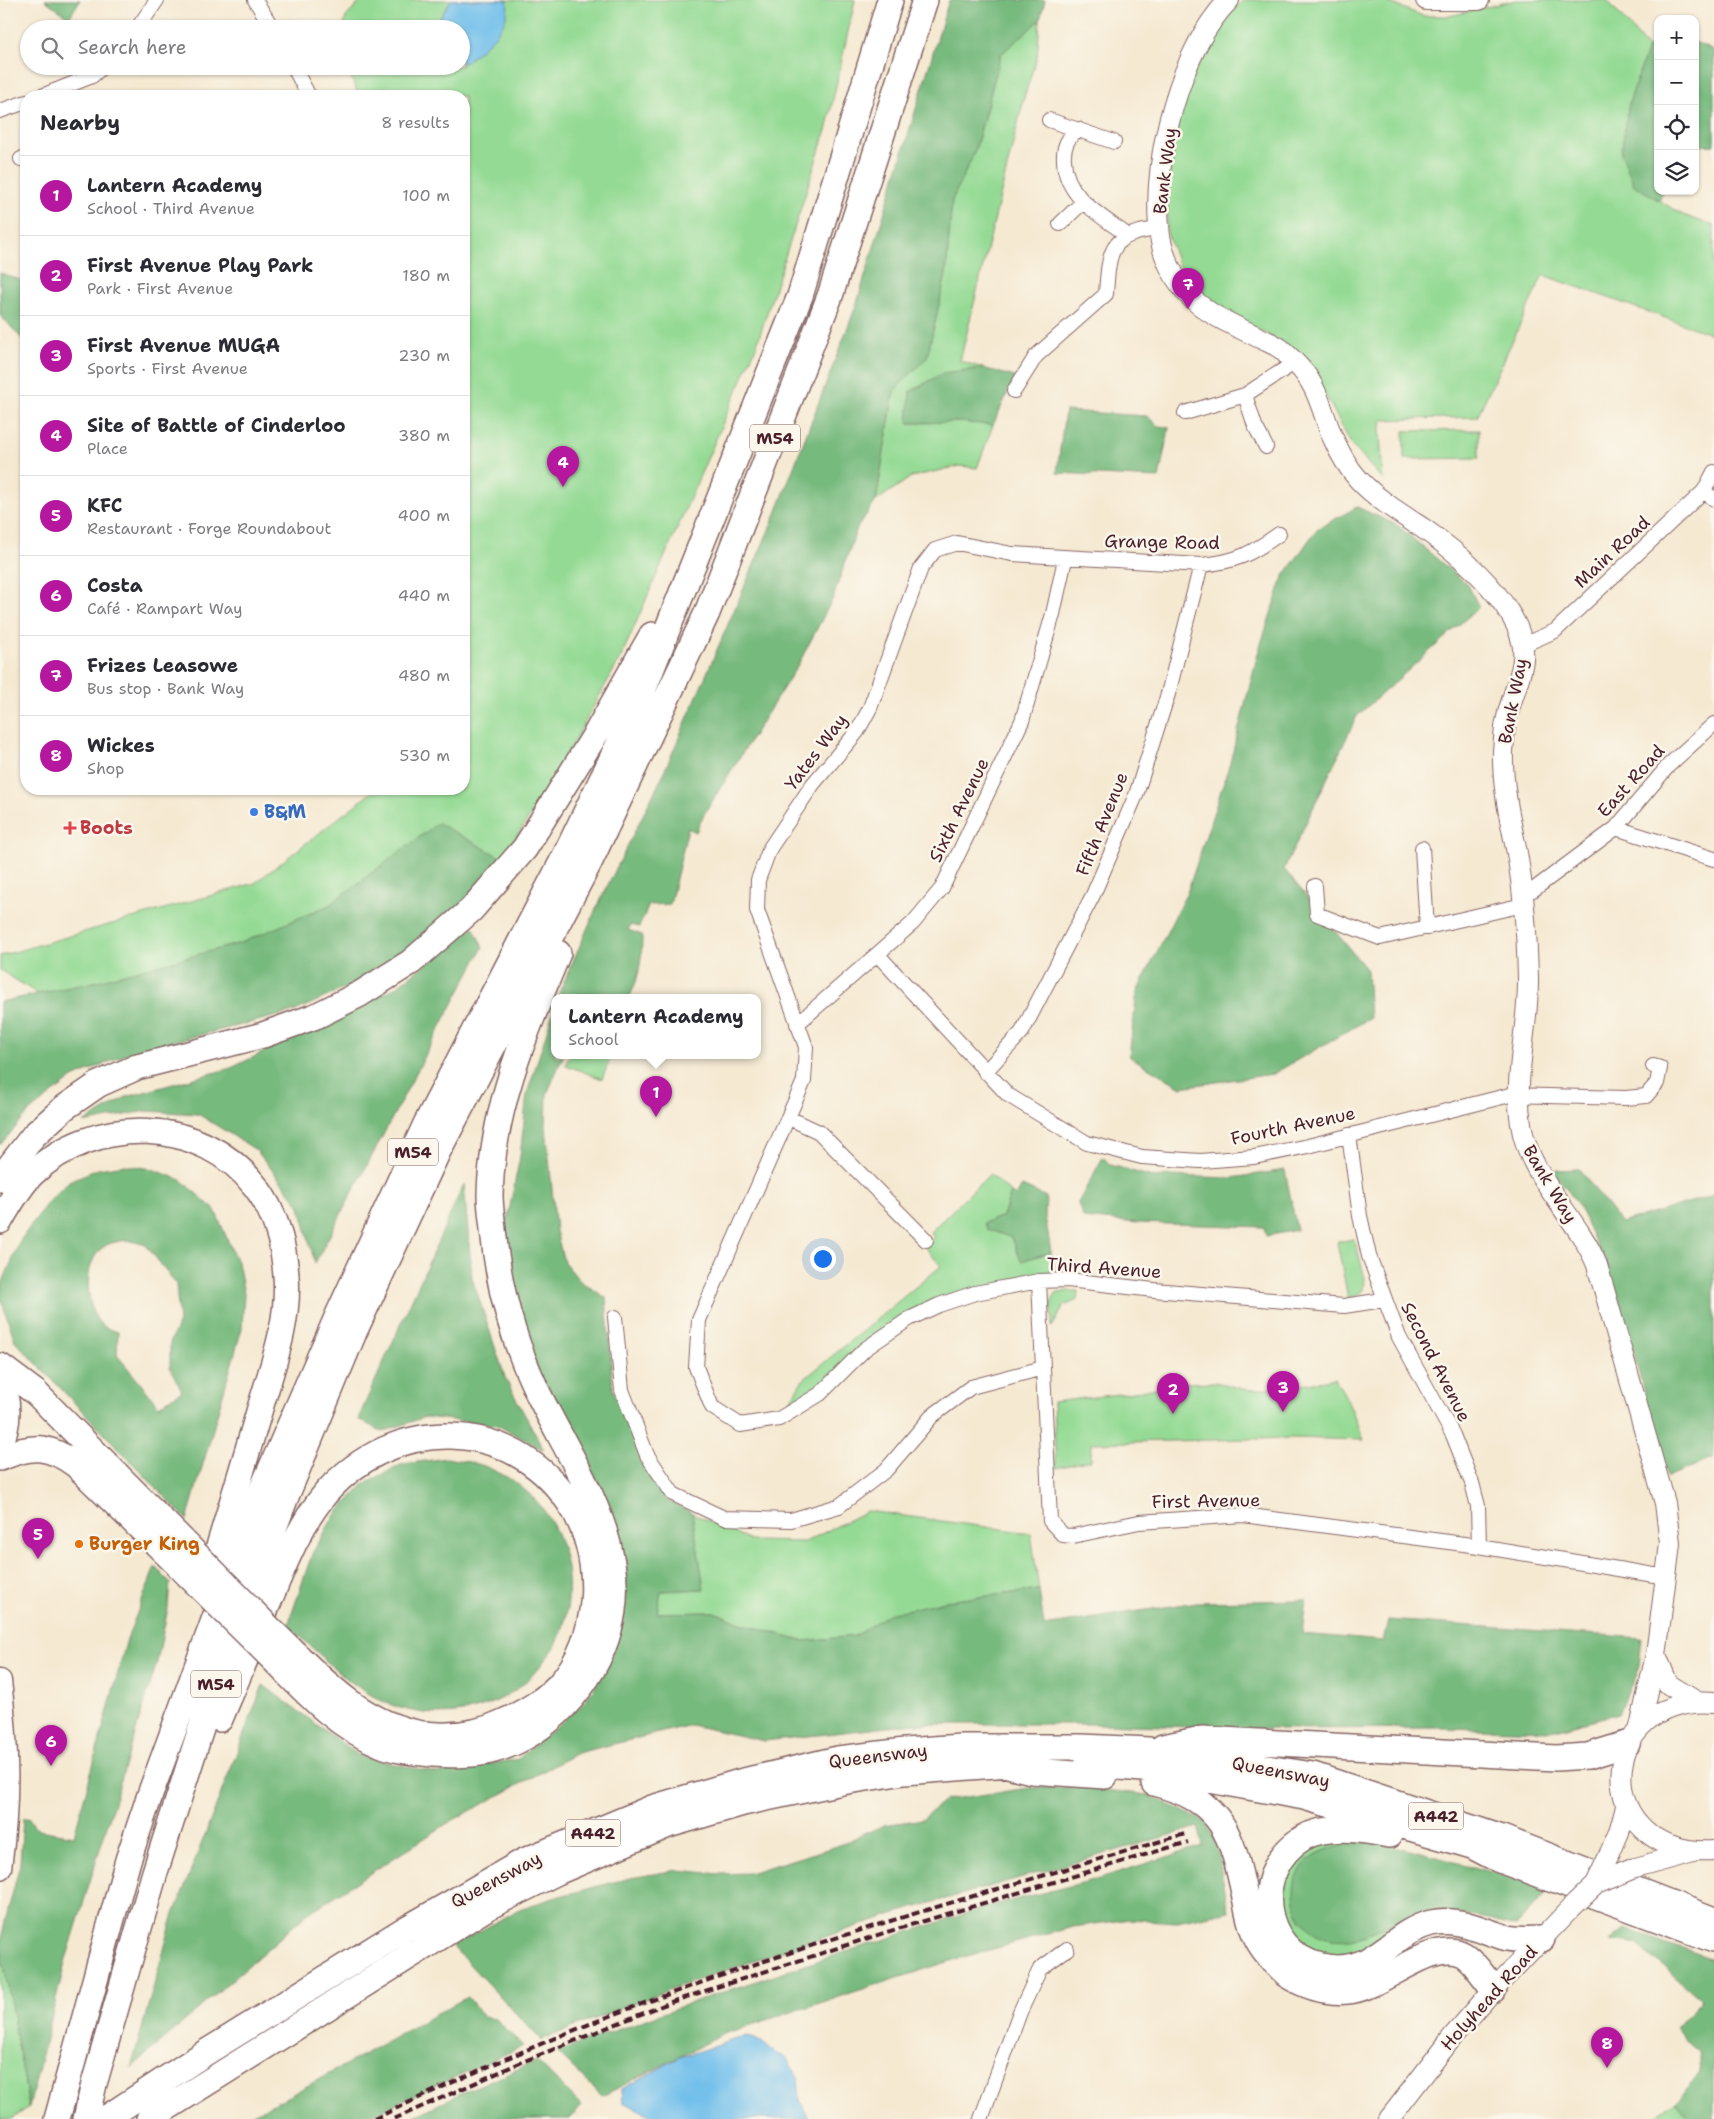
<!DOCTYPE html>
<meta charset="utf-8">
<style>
body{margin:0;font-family:"Shantell Sans",sans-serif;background:#f7f7f7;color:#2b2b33}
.controls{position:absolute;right:15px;top:15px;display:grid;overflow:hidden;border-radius:10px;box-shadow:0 1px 4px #0004}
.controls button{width:45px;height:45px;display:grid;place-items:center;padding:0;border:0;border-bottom:1px solid #e1e1e2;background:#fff;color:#2b2b33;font:25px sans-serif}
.you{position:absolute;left:822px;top:1258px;width:18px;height:18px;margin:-12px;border:4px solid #fff;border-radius:50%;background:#1a73e8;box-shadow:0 0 0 8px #1a73e833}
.badge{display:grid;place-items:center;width:32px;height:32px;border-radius:50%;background:#b5179e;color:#fff;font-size:16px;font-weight:700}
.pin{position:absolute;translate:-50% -41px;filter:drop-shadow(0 1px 2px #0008)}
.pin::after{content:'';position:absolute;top:26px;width:18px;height:15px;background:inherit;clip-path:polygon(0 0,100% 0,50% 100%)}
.popup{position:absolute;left:551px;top:994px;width:210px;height:65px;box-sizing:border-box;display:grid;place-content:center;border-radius:10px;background:#fff;filter:drop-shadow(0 1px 4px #0005);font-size:16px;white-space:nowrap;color:#7c7c81}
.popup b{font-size:19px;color:#2b2b33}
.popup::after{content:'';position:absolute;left:50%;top:100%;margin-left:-10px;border:10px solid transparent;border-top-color:#fff}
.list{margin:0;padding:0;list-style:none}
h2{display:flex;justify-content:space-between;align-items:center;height:65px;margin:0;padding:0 20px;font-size:21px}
h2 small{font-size:16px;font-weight:400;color:#7c7c81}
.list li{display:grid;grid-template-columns:32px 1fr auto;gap:15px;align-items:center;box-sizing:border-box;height:80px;padding:0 20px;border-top:1px solid #e1e1e2}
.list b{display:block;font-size:19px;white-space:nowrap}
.list p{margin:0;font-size:16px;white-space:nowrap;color:#7c7c81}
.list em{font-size:16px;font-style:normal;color:#7c7c81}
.icon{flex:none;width:28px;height:28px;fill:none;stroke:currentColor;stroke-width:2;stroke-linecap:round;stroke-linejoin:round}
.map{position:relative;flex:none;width:1714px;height:2119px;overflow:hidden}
.search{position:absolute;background:#fff;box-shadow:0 1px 4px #0004;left:20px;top:20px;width:450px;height:55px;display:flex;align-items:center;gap:12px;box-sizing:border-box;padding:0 18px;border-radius:28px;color:#7c7c81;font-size:19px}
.panel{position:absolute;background:#fff;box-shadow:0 1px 4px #0004;left:20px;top:90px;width:450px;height:705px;border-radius:20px}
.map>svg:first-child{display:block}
.green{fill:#94da94;stroke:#6f7c60}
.forest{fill:#77ba7e;stroke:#606c54;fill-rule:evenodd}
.water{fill:#71bfeb;stroke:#5e6f8b}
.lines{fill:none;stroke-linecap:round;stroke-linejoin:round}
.street-casing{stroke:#866665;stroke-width:16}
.secondary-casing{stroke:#866665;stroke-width:22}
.primary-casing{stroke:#866665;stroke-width:25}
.highway-casing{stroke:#866665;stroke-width:28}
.street{stroke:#fff;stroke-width:14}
.secondary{stroke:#fff;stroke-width:20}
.primary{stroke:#fff;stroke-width:22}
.highway{stroke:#fff;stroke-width:25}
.rail{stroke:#4a1f2b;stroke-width:4;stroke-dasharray:8 4;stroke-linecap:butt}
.secondary-bridge-casing{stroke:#866665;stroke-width:22;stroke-linecap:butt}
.highway-bridge-casing{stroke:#866665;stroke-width:28;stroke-linecap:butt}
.secondary-bridge{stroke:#fff;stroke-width:20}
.highway-bridge{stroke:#fff;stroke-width:25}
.shop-dot{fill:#3f7fe0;stroke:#fbf7ec;stroke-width:2}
.health-dot{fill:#e0444e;stroke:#fbf7ec;stroke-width:2}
.food-dot{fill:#e8710a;stroke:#fbf7ec;stroke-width:2}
.labels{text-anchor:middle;stroke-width:5;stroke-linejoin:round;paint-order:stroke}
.shield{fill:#fbf7ec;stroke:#7f6065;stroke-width:1}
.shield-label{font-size:16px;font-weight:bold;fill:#4a1f2b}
.street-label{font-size:18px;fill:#4a1f2b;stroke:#fbf7ec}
.shop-label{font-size:18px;font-weight:bold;fill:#366cbe;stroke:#fbf7ec;text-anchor:start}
.health-label{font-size:18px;font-weight:bold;fill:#be3a42;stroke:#fbf7ec;text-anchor:start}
.food-label{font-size:18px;font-weight:bold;fill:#c56008;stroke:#fbf7ec;text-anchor:start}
</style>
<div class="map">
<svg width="1714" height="2119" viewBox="0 0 1714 2119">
<rect width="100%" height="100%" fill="#fbf7ec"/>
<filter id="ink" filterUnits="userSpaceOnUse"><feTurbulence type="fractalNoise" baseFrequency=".02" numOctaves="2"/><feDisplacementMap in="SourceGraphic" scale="10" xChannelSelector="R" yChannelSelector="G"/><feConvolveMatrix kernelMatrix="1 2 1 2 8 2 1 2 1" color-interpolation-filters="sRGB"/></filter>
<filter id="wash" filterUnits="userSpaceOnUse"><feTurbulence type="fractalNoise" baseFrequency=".0096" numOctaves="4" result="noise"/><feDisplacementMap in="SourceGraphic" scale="20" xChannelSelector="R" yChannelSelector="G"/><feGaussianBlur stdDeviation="1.12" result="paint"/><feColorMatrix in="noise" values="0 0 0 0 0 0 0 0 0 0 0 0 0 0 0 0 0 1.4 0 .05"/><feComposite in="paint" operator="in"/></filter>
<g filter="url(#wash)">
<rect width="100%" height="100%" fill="#f5e9d2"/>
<path class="green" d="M362,0h493l-28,127 -71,220 -135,310 -75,135 -44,66 -209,154 -163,40 -130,-82v-14l255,-73 121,-94h88v-693h-105l-13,-30h115v-37h-119l4,-12z
M1244,0h138l41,16h26l67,-16h91l41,48 -19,55 5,82 49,30 31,11v109l-171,-60 -66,142 -95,3 -2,14 3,46 -32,-36 -47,-90 -97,-52 -27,-32 -13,-38v-41l6,-59 12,-42 37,-72z
M1040,20l-3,37 -12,37 -65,267 23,7 -40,5 -33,19 -1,31 51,-1 33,3 -16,43 -17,-2 -49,11 -35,24 18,-110 33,-34 19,-83 6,-74 23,-49 26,-97z
M1479,430v28l-75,1v-28z
M569,1056h42l-9,23 -36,-14z
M990,1174l21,19 -8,23 -19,7 28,15 9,23 30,-9 6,23 -140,34 -103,83 -32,21 20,-32 139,-115 -17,-20 10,-9 -4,-5z
M1354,1239l11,39 -1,12 -7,6 -9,2 -11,-56z
M1067,1291h11l-1,9 -13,6 -12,21 -1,-22 4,-11z
M1335,1378l13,23 16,39 -73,-2 -200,5v17l-35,8 -3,-66 82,-10 48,-9 32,-1 32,8 35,-2z
M867,1511l164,22 8,57 -93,11 -57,13 -34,22 -51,5 -64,-18 -26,-11 -58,1 5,-22 43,-2 -12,-76 60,28 53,1z
M1368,1839c-33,9 -67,9 -72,48 -2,14 0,22 6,34l38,18 31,-6 18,-10 16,-5 24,-3 -65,39 -39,6 -33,-18 -16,-39 5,-32 27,-27z
M0,1942l29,165 -17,12h-12z
M1674,2100l16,19h-34z"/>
<path class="forest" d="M45,0h35l-11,18z
M949,0h96l-5,20 -39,34 -26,97 -23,49 -6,74 -19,83 -33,34 -18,110 -19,27 -24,70 -34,65 -95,151 -8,18 -8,-4 -18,76 -21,1 -10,22 -9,-2 -2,5 14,5c0,23 -2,42 -13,63h-72l38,-87 66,-132 114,-263 81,-210z
M1658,40v151h5l-4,9 -25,-15 -13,-32 8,-50 19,-55z
M1695,42l19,9v94l-19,1z
M0,273l26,9v61l-26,-28z
M983,368l32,9 -22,48 -33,-3 -52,1 2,-31 33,-19z
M1065,411l82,5 11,10 11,1 -10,51 -102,-5z
M1357,507l40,18 71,60 11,22 -122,109 -73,153 83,101 3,48 -97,56 -92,13 -52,-31 8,-64 51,-102 42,-127 28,-110 25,-76 34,-48z
M438,823l64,35 -36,44 -55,47 -57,35 -61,28 -162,40 -58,26 -42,32 -31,35v-143l98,-21 143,-38 88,-38z
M473,927l10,20 -168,316 -16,-59 -43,-54 -58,-36 -52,-3 -63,12 43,-26 105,-29 164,-80z
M555,1006v50h8l-16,38 -1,33 10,104 8,31 16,19 26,17 7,92 26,65 27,45 26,13 12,76 -43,2 -4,22 57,-1 26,11 64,18 51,-5 33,-22 58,-13 93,-11 5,36 153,-24 109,-2 -4,34 81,7 5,-21 254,18 -3,28 -20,47 -68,18 -106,-3 -190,1 -155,-5h-185l-151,17 -73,-16 -114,28 -129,70 -141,91 -176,154 42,-151 90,-232 98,72 77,16 80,-14 66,-56 24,-37 16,-49 3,-53 -18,-48 -69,-139 -32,-96 -2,-55 14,-69 7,-63z
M1103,1157l7,8 46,13 11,-2 65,2 53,-8 12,60 -31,6 -2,-9 -126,-4 -55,-5 -5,-15z
M125,1165l27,4 29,11 34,30 24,57 5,27 -2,34 -55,192 -172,-179 -15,-45v-7l20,-48 27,-38 22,-22 29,-12zM128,1240l18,5 30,39 3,38 -9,21v25l12,23 -23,15 -42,-51 1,-23c-8,-2 -15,-5 -20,-11 -13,-18 -15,-62 7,-75 6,-4 16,-5 23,-6z
M1579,1169l42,54 93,-28v263l-47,19 -50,-185 -38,-86 -26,-36z
M464,1184l8,94 34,102 38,70 -47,-25 -72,-8 -43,15 -24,-13z
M1022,1186l24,11 -1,19 6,36 -30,9 -9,-23 -25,-9 -3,-6 19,-7 8,-23 5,3z
M447,1458c13,3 31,4 44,11 11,5 26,13 35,22 42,36 54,103 31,152 -3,7 -9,13 -14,19 -37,52 -108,66 -165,37 -34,-17 -62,-49 -90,-74l24,-71 22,-38 30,-32 39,-20z
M155,1567l15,15 -2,26 -11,54 -92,301 -36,144 -29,-165 20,-78 3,-46h5l10,12 36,6 53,-197z
M1081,1787l67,8 58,27 9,18 14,71 -52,11 -47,-3 -57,8 -113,31 -234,75 -124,63 -45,-44 139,-51 96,-32 198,-63 100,-25 112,-35 -3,-19 -303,86 -225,76 -130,51 -89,-94 70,-38 38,-12 70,-18 48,-8 41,4 30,-1 88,-27 47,-21 39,-6 22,-19 84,-12z
M1368,1839l183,49 -36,38c-34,-11 -72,-14 -108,-8 -14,2 -23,9 -35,15 -21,9 -51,11 -66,-8 -9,-11 -12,-22 -12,-35 1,-11 5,-24 14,-30 18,-13 38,-17 60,-21z
M1625,1929l89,31v159h-24l-16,-19 27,-28 -2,-21 -24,-23 27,-28 -64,-55 -28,-4z
M467,1997l16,20 13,2 27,27 -160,73h-121l47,-23z
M537,2061l45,45 -12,13h-161l54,-27z"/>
<path class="water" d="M451,0h56c6,27 -27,51 -46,65v-36h-28z
M747,2036c18,2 21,18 39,21l12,22 2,21 9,19h-151l-35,-17 -1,-13 58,-32z"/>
</g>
<g filter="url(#ink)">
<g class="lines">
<defs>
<path id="street" d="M255,0l18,29
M137,29l20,-29
M293,66l16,30
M42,96l50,-20 11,-10
M0,111l26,-9
M1049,120l65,22
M1078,129c-10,9 -15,17 -14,31 1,37 36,55 63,75
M21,159l5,-2
M1060,224l23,-22
M1014,391l22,-35 70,-62c3,-45 4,-60 53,-65
M1245,395l10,31 11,21
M1185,413l60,-18 49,-32
M1704,491l10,8
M1279,534c-28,20 -43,28 -78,31l-189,-11 -55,-11 -22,7 -14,18 -51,140 -13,24 -44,52 -43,64 -12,32 -1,30 49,137 -2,34 -105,239 -3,47 16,40 28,18 39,-6 41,-25 45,-45 44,-30 30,-14 36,-12 64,-12 29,-1 86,10 190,16 39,-6
M1523,645l32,-14 149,-140 10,-19
M1616,828l98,31
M1422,848l5,80
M1315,886l2,28 63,24 143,-33
M1522,891l11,-1 83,-62 53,-63 45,-41
M878,955l130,140 79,48 55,14 58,4 54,-4 54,-11 202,-51 116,3 20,-2 11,-13 3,-15 -7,-2
M797,1024l116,-101 29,-35 80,-167 31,-107 12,-55
M985,1072l37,-40 71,-137 43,-100 32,-101 33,-129
M789,1118l30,14 107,108
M1349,1135l11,81 9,40 30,81 54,98 19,48 6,23 1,40
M1039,1281l11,240 13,14 10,1 66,-14 104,-7 236,31 187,31
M615,1317l7,73 25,65 26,39 51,24 67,2 48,-14 47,-36 46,-54 39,-29 72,-19
M981,2119l39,-107 20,-43 27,-20"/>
<path id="secondary" d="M1229,0c-49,50 -76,157 -70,226 1,24 12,49 28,67 19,22 49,33 75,46 6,3 14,6 19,10 7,6 15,14 21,21 16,18 21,44 30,66 7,16 16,32 27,44 19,20 42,34 65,49 33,23 67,52 88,88 25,43 2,63 -6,105 -2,9 -2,20 -3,29 -1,35 7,68 14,102 7,41 10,83 11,125 1,49 -15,98 -7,146 8,54 56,92 76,141l68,238 5,40 -2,17 -12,95 -16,72
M1426,0h53
M1656,1655l12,29 29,18
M1714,1703c-122,-9 -125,155 0,148
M1610,1853l9,-21 7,-26
M1635,1868l58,-16
M1389,2119l65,-84 40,-46 77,-81"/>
<path id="primary" d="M0,1374c10,24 12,50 0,74
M0,1681c8,67 9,121 0,187"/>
<path id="highway" d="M0,1179l34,-44 30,-27 35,-24 38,-17 126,-32 53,-19 44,-22 51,-32 60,-52 54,-62 72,-116 55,-97
M0,1221c9,-16 19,-34 32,-47 63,-60 170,-58 224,13 19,25 28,58 30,89 4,46 -15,95 -28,139 -17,58 -34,116 -52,174
M0,1366l36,27 153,154
M0,1458c31,-13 48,-14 76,7l105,103
M269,1655c34,34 66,71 111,89 16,7 34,8 51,10 20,1 43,2 63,-4 53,-15 100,-66 115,-120 24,-86 -38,-167 -73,-241 -24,-51 -38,-104 -43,-160 -1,-11 -3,-23 -3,-34 2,-87 36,-164 68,-242
M220,1719c16,-38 32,-75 47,-113 16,-39 32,-81 59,-113 68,-77 183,-78 243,9 36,52 33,137 -11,184 -17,17 -35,27 -57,37 -25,12 -51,14 -78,11 -63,-10 -103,-57 -147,-99
M1163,1747l39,-8 354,19 32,-2 39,-12
M1004,1764l27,7 74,5
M1087,1764l66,6 151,27 168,49 25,13 217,81
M1154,1783c72,18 78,54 92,119 4,21 8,37 23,54 5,6 11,14 18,19 18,11 40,18 61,16 33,-2 86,-55 116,-36 11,7 21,24 30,34
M1389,1835c-25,-5 -62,-11 -86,3 -53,32 -43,114 18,128 52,12 68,-33 110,-43 26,-6 49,7 73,14 11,4 26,2 38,2
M57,2119l71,-259 24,-71 111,-302 75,-172 88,-191 138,-266 70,-145 166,-417 90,-296
M86,2119l8,-35 61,-212 64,-199 66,-174 70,-169 83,-179 151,-288 118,-250 123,-317 95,-296
M105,2119l100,-66 199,-123 120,-69 128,-53 88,-26 98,-23 67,-8 56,-4h120l68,3 164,25 189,63 212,82
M149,2119l339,-212 69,-35 111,-47 75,-22 99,-21 62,-10 118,-9"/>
</defs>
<use href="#street" class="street-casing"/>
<use href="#secondary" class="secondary-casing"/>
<use href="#primary" class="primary-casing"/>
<use href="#highway" class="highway-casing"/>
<use href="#street" class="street"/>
<use href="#secondary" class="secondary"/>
<use href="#primary" class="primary"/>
<use href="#highway" class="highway"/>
<path class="rail" d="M374,2119c96,-46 195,-89 295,-125 169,-61 344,-109 516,-160
M394,2119l128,-57 149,-60 216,-70 301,-90"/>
<defs>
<path id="secondary-bridge" d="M1596,1884l39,-16
M1571,1908l25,-24 14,-31"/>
<path id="highway-bridge" d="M189,1547l87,88
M181,1568l88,87"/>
</defs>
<use href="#secondary-bridge" class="secondary-bridge-casing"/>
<use href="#highway-bridge" class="highway-bridge-casing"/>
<use href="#secondary-bridge" class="secondary-bridge"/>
<use href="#highway-bridge" class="highway-bridge"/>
</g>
</g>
<circle class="shop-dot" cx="254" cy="812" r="5"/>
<path class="health-dot" d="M67.5 820.5h5v5h5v5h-5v5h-5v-5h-5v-5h5z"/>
<circle class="food-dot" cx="79" cy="1544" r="5"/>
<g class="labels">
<g class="shield">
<rect x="750" y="424.5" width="50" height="27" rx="4"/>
<rect x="388" y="1138.5" width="50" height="27" rx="4"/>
<rect x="191" y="1670.5" width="50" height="27" rx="4"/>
<rect x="1408.5" y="1802.5" width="55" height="27" rx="4"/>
<rect x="565.5" y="1819.5" width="55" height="27" rx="4"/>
</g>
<g class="shield-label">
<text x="775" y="444">M54</text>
<text x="413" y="1158">M54</text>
<text x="216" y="1690">M54</text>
<text x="1436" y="1822">A442</text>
<text x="593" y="1839">A442</text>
</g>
<g class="street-label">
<text transform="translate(1165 171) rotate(-83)" y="6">Bank Way</text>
<text transform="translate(1162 542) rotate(1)" y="6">Grange Road</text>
<text transform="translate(1612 552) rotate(-43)" y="6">Main Road</text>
<text transform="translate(1513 701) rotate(-79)" y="6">Bank Way</text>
<text transform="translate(816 752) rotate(-53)" y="6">Yates Way</text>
<text transform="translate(1631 781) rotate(-48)" y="6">East Road</text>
<text transform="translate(959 810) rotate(-64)" y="6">Sixth Avenue</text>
<text transform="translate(1102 824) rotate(-68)" y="6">Fifth Avenue</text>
<text transform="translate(1293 1126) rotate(-12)" y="6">Fourth Avenue</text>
<text transform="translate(1550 1184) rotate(59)" y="6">Bank Way</text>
<text transform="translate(1104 1268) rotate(4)" y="6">Third Avenue</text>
<text transform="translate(1436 1362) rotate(63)" y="6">Second Avenue</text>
<text transform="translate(1206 1501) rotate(-1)" y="6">First Avenue</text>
<text transform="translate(878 1756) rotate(-7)" y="6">Queensway</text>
<text transform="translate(1281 1772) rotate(11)" y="6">Queensway</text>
<text transform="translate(496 1880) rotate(-28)" y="6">Queensway</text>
<text transform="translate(1489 1998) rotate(-48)" y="6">Holyhead Road</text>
</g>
<g class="shop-label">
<text x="264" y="818">B&amp;M</text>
</g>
<g class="health-label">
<text x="80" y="834">Boots</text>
</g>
<g class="food-label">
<text x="89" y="1550">Burger King</text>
</g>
</g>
</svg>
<div class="controls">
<button>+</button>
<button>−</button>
<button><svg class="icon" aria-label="locate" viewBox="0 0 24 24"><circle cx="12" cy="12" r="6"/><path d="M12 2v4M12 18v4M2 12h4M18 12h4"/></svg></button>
<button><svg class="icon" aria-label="layers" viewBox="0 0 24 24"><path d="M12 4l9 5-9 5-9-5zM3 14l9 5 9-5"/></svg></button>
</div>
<div class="you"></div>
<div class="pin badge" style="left:656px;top:1117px">1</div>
<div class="popup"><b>Lantern Academy</b>School</div>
<div class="pin badge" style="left:1173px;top:1414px">2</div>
<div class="pin badge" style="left:1283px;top:1412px">3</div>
<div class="pin badge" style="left:563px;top:487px">4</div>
<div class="pin badge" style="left:38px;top:1559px">5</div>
<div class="pin badge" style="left:51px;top:1766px">6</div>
<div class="pin badge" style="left:1188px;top:309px">7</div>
<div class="pin badge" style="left:1607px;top:2068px">8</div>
<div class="search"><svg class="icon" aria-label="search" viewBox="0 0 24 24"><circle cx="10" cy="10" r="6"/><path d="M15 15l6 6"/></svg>Search here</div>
<section class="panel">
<h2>Nearby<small>8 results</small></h2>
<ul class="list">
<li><span class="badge">1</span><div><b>Lantern Academy</b><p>School · Third Avenue</p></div><em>100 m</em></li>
<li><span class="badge">2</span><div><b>First Avenue Play Park</b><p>Park · First Avenue</p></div><em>180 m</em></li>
<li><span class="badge">3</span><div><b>First Avenue MUGA</b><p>Sports · First Avenue</p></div><em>230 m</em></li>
<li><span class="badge">4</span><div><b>Site of Battle of Cinderloo</b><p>Place</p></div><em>380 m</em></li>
<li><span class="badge">5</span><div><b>KFC</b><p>Restaurant · Forge Roundabout</p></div><em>400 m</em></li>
<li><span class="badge">6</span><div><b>Costa</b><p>Café · Rampart Way</p></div><em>440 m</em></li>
<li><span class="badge">7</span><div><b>Frizes Leasowe</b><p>Bus stop · Bank Way</p></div><em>480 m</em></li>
<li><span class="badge">8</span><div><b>Wickes</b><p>Shop</p></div><em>530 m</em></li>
</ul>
</section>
</div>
